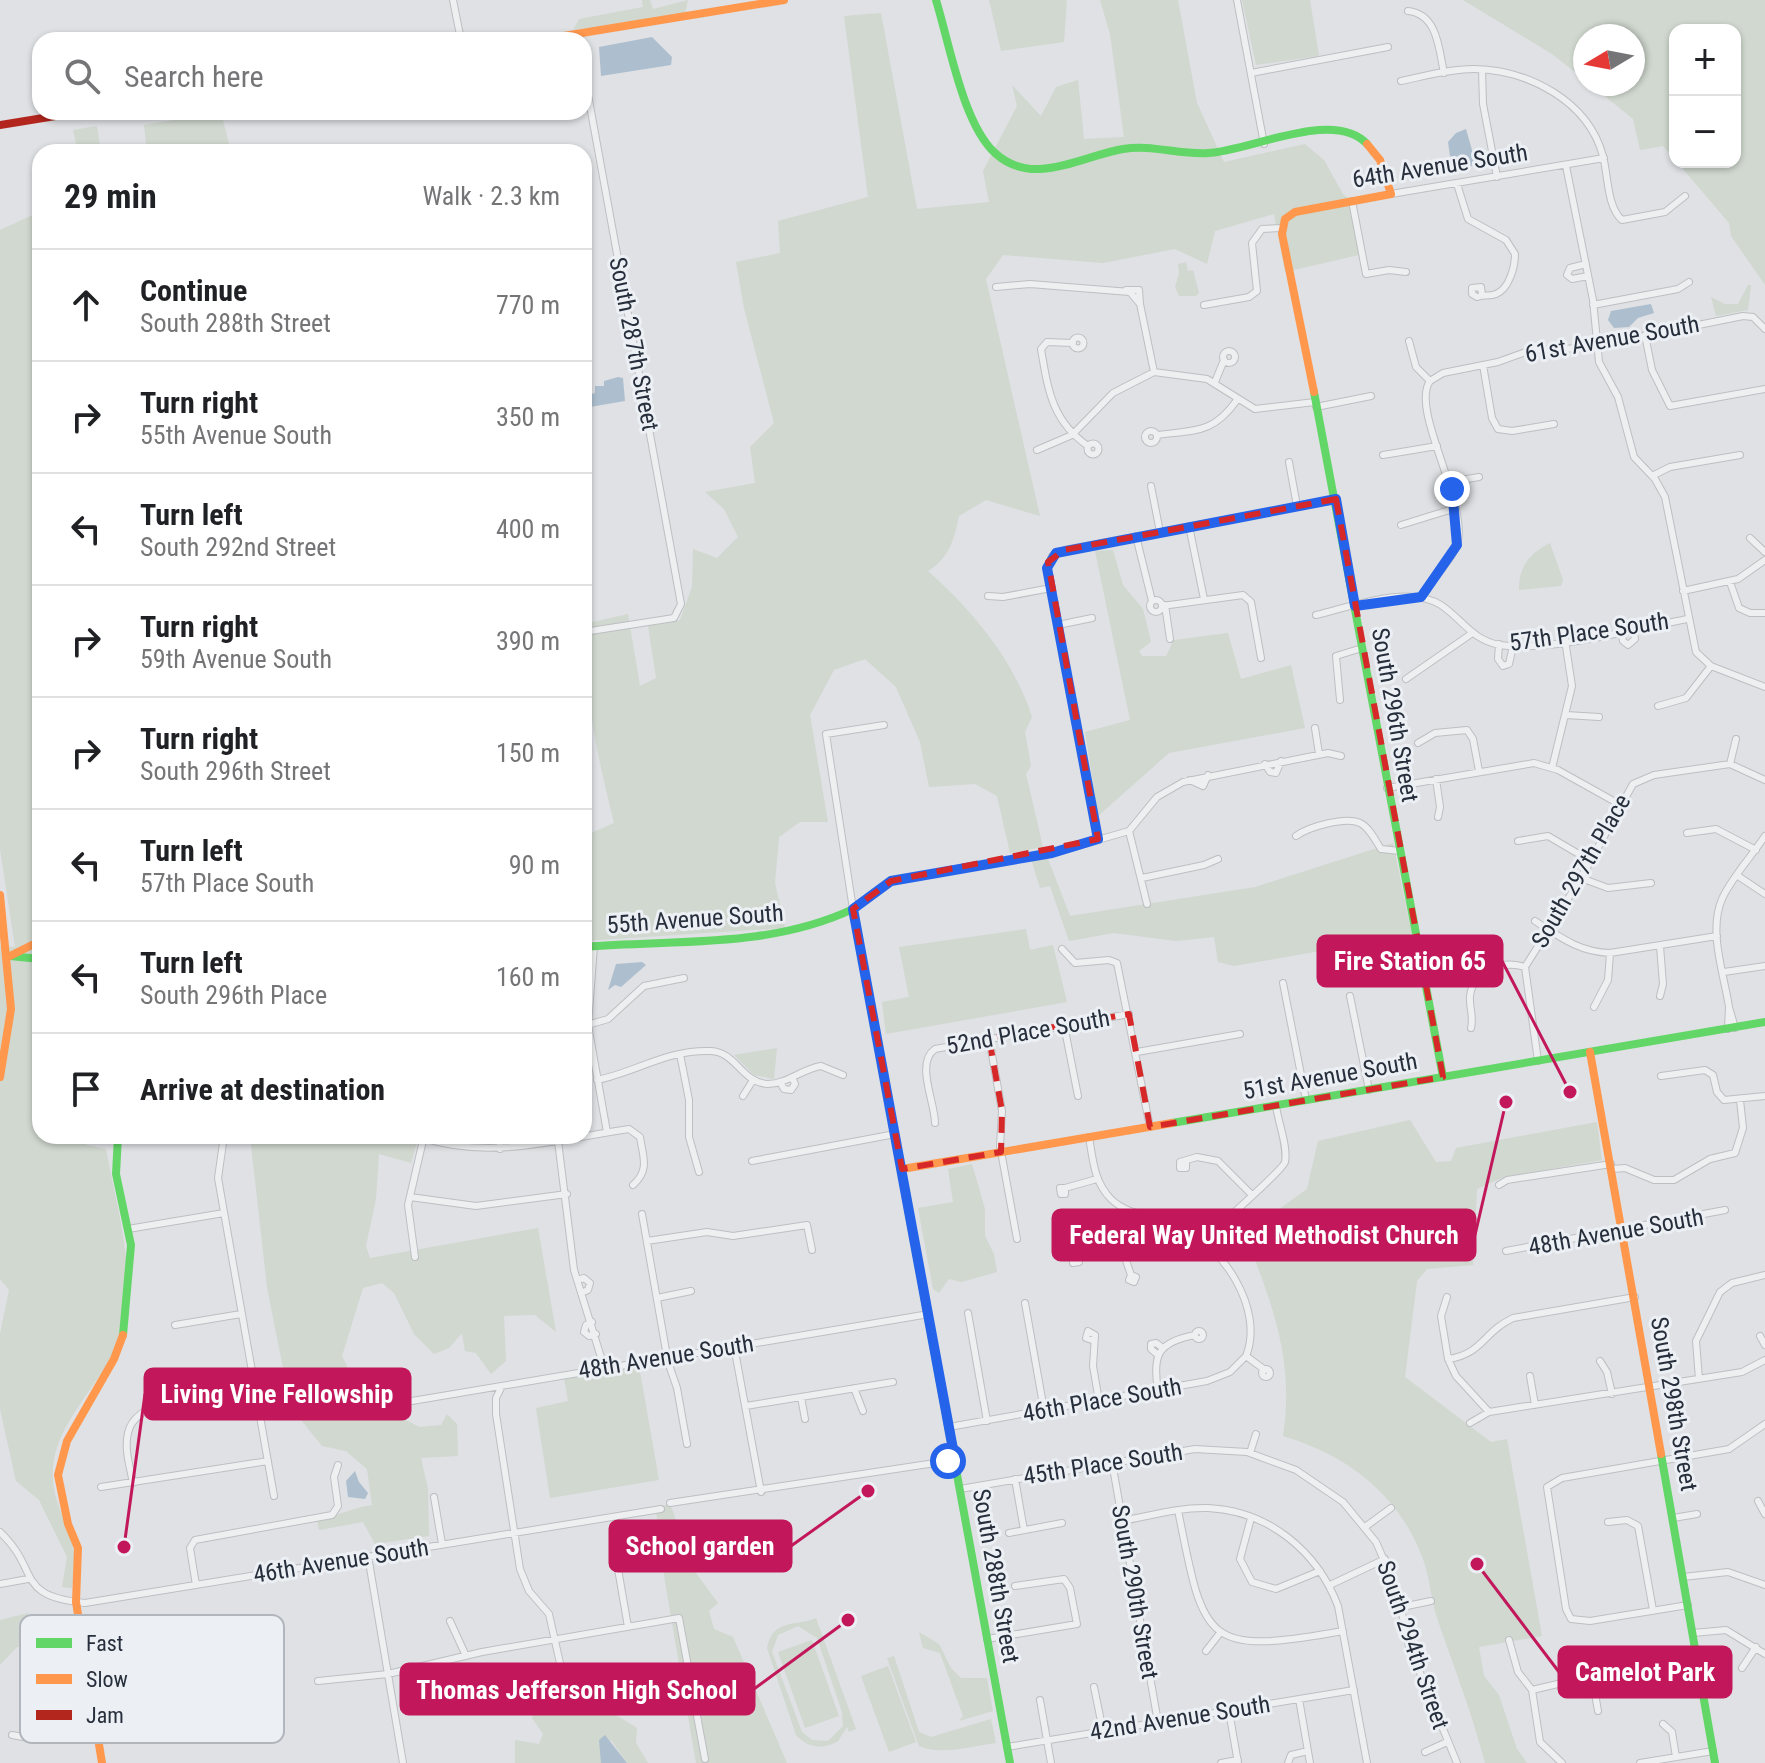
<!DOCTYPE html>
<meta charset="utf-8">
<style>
body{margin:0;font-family:"Roboto Condensed",sans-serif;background:#f6f6f6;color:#202124}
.controls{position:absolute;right:24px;top:24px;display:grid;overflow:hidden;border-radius:16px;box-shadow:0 2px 6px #0004}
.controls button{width:72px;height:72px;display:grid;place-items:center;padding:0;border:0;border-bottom:2px solid #e0e0e0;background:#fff;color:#202124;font:40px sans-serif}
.compass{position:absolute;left:1573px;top:24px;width:72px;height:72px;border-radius:50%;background:#fff;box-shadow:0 2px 6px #0004;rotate:260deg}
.stop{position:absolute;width:24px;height:24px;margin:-18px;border:6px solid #2563eb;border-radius:50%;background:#fff}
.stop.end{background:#2563eb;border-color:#fff;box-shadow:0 2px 8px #0008}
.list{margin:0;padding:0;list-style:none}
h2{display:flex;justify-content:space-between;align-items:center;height:104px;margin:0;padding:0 32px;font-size:34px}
h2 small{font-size:26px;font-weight:400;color:#757577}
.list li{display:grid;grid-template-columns:52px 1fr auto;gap:24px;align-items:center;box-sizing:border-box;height:112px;padding:0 32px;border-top:2px solid #e0e0e0}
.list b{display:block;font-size:30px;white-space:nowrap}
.list p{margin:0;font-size:26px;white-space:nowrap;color:#757577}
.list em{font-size:26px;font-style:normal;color:#757577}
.icon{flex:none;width:44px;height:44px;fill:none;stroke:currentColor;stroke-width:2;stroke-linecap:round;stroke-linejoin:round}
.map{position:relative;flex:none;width:1765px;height:1763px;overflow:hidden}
.search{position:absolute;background:#fff;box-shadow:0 2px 6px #0004;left:32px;top:32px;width:560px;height:88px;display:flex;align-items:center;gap:20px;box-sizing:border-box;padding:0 28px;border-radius:24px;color:#757577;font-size:30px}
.panel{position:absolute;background:#fff;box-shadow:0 2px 6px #0004;left:32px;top:144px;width:560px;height:1000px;border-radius:24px}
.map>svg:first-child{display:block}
.green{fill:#d0d8cf;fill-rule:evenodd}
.water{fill:#adbfcf}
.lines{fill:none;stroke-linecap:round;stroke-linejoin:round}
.street-casing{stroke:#bdbfc2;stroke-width:8}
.street{stroke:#eeeff1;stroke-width:6}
.fast{stroke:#63d668;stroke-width:8}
.slow{stroke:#ff974d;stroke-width:8}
.jam{stroke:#b3261e;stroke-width:8}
.route{stroke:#2563eb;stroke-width:10}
.marked{fill:none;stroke:#d62828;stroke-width:6;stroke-dasharray:16 10;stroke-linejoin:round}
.labels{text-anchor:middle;stroke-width:6;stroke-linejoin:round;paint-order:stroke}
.street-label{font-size:24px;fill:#272f3c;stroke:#ecf0f4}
.key{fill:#ecf0f4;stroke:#b1b6bd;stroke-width:2}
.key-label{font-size:22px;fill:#272f3c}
.leader{fill:none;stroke:#c2185b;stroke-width:3}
.callout-dot{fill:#c2185b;stroke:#ecf0f4;stroke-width:3}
.callout{fill:#c2185b;stroke:#c2185b;stroke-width:3}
.callout-label{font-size:26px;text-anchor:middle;font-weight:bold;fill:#fff}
</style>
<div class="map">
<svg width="1765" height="1763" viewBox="0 0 1765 1763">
<rect width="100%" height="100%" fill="#dfe1e4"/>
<path class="green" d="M642,0h8l3,9 35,-9 -3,14 -112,16 6,-11 64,-12z
M989,0h78l-3,42 -63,9z
M1100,0h78l19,103 27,59 81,-18 19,16 19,34 9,7 11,53 -78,18 -11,-58 -59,17 -8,33 -32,-15 -72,14 -100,-8 -17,24 54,237 -54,-16 -27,16c-5,24 -10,42 -31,55 44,39 86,89 104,146l-7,15 6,34 -5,8 17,73 -33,6 -13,-57 -22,-12 -46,3 -9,-45 -24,-55 -31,-28 -31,11 -24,45 18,107h-28l-21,15 -4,46 10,45 -201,13v-105l30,-13c-17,-69 -30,-128 -30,-199l44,-10 12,72 16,-8 -8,-52 32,-6 12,-33 1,-38 24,9 21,-21 -14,-28 -19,-17 50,-9 -5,-36 24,-24 -30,-115 -8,-46 44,-9 -2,-32 90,-24 -24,-181 37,-3 36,196 72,-7 -6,-31 34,-65 -5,-21 29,31 15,-29 22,-7 6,59 40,-2 -14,-103z
M1242,0h68l9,56 -63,9z
M1463,0h302v285l-34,-49 -2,-13 -52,-61h58v-132h-60v130l-12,-14 -23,4 -7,-31 -43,-35h43v-48h-48v44l-33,-26z
M221,112l10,40h-84l-3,-27z
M97,126l4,26h-23l-5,-22z
M39,212l1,924h39l8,9 19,4c11,62 35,132 11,194 -16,42 -61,79 -64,125 -3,34 17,55 21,83 1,11 -1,25 -2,37l-10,-1 5,-30 -28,-57 -23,-19 -16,-72v-75l9,-44 -9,-11v-333l15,1 -15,-98v-619z
M1186,262l2,9 5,-1 6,23 -3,3h-17l-4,-9 4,-13 -1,-10z
M1748,285h3l-3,25 -32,6 -5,-19 14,7h13z
M1550,543l13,37 -2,6 -42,4c0,-24 10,-36 31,-47z
M1113,550l10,35 20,24 8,33 -12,9 3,5h24l8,-16 54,-7 13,46 50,-14 14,63 -136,25 -71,63 -13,-84 45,-12 -35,-169z
M1393,843l19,92 -178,31 -16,-4 -4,-25 -38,4 -62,-8 -45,8 -19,-55 -10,2 -9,-29 16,-3 23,60 185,-29z
M1026,929l4,21 23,-5 14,57 -181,32 -4,-32 27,-5 -10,-50z
M777,1048l-3,31 -20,-4 -20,-20z
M1410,1120l26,42 15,-1 5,-13 141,-26 5,38 -98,17 -27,12 -4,76 -46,4 -10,12 -12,96 86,65 16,-3 35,197 -63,11 5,29 15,19 18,54 10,14h-42c-13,-50 -31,-96 -48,-145 -6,-19 -7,-40 -14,-59 -24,-65 -76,-104 -140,-123 12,-75 -11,-133 -38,-202l62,-45 11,-48z
M250,1136h169l-8,27 -32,-9 -3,45 -10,47 4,12 168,-30 18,104 -21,-17 -31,1 2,45 -15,13 -15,-21 -11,-2 -3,-18 -13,15 -15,6 -20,-20 -20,-41 -12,-10 -19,5 -21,68 22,44 56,27 21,-2 6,-11 10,10 1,32 -37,2 7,31 1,47 -54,8 -12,-22 -44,8 -2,-10c20,-4 35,-12 55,-15l-5,-36 -21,-18 -24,-5 -21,-26 -14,-32 -20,-101z
M972,1164l13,45v27l9,18 3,18 -36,10 -12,-3 -10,14 -6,-4 -15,-81 35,-6 -5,-33z
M639,1366l20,114 -109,18 -14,-90 32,-7 -4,-23z
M670,1503l23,66 25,34 -9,8 5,18 19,8 54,126h-91l-31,-181 -9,-72z
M28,1613l2,32 -13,2 -17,18v-45z
M816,1618l40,111 -7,3 -2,-5 -9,14c-15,9 -30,7 -42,-6l-29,-87c6,-30 28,-21 49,-30zM798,1626l19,12 25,74 1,14 -15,15 -16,-1 -10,-8 -30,-80 6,-17z
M919,1632l20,12 12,24 10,10h26l6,33 -34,10 4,-5 -23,-63 -17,-5z
M812,1640l27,76 -34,12 -27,-76z
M894,1656l25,76 12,5 60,-18 5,24c-24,3 -55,13 -77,3l-32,-88z
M888,1666l28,76 -27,10 -28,-76z
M553,1684l11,10h18l55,34 -1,15 12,20h-21l-16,-23 -10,23h-86v-23l24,4 4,-10 -11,-16 2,-26z"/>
<path class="water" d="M652,37l20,20 -1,8 -70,11 -2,-29z
M1466,129l10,35 -14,5 -12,-13 -2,-14 8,-9z
M1651,304l3,9 -16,5 -9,9 -15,1 -6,-8 3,-9z
M618,377l5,1 2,23 -41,7v-12l11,-3v-7h9v-5z
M642,962l4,3 -25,22 -6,-2 -7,5 8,-26z
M355,1471l4,11 9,11 -3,6 -17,-2 -2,-16z
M605,1735l22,28h-26l-2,-23z"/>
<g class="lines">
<defs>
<path id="street" d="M453,0l8,40
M1237,0l27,144
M1408,11c30,3 31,39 36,62
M1482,70l1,34 14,73
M584,73l97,531 -7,14 -90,14
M1251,73l137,-26
M1401,81c24,-5 49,-12 73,-12 55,1 114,32 129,87 5,19 4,51 19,64l43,-8 20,-16
M1566,166l27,134 6,62 19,35 16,60 21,22 10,18 31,155 15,14 54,21
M1457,184l11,35 38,21 9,14c0,13 -6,35 -19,40 -7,3 -12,0 -19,3l-5,-3v-6l9,-1 1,8
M1391,194l213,-36
M1352,201l14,73 23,-4 17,2
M1586,264l-16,4 -3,7 5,4 16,-3
M996,287l34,-3 100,8 10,12 14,68
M1126,290h13l1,14
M1204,305l45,-8 8,-6 -5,-48 10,-14 20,-1
M1593,305l85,-16 11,-7
M1645,335l7,35 18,36 95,-17
M1072.5 343a5.5 5.5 0 1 1 11 0a5.5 5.5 0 1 1-11 0Z
M1409,341l7,26 14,14
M1073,343l-26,-1 -6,7c7,41 11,72 47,97
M1223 357a6 6 0 1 1 12 0a6 6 0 1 1-12 0Z
M1483,365l9,53 6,11 14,2 42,-7
M1430,381l13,-8 55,-11 33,-12 53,-2 159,-32 10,1 12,12
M1215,382l9,-22
M1316,407l55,-11
M1145 437a6 6 0 1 1 12 0a6 6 0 1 1-12 0Z
M1157,435c38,-5 56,-1 80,-35
M1087.5 449a5.5 5.5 0 1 1 11 0a5.5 5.5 0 1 1-11 0Z
M1037,450l35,-15 41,-42 41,-21 53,7 48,30 60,-7
M1383,455l54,-9
M1289,462l8,44
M1652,476l18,-9 70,-12
M1450,482l29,-5
M1151,486l9,46
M1401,525l55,-17
M1189,526l15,73
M1136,536l16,65
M1750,538l15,14
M1730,582l9,26 11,5h15
M1683,591l55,-12 27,-19
M988,596l15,1 48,-9
M1421,597c9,-16 34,-40 37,-56 8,-43 -48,-132 -28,-160
M1150 606a6 6 0 1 1 12 0a6 6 0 1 1-12 0Z
M1165,605l5,34
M1162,606l81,-11 8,7 10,56
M1316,615c35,-8 92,-31 125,-10 22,15 31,35 59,40 48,8 137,-17 188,-26
M1058,625l34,-7
M1621,631l2,10 5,4 7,-6 -2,-11
M1499,644l-1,15 5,7 6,-2 4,-18
M1406,679l65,-45
M1340,700l-4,-44 26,-8
M1658,706l28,-8 25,-32
M1566,715l33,2
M1315,728l4,26
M1418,743l17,-10 32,-3 6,9 6,32
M1265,764l5,8 6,1 5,-12
M1730,764l6,-25
M1552,768l20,-82 -7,-46
M1436,779l4,28 -2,10
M1190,780l13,6 5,-11
M1387,788l147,-25 24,7 61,34
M1129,831l18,73
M1687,833l29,-4 40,21
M1296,836c12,-9 50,-20 64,-13 9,4 15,17 21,26l19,2
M1098,839l-51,-271 5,-12 12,-6 272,-51
M1518,841l30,-5 41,24
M1738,876l27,18
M1142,878l62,-13 14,-6
M1581,878l27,10 43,-5
M853,909l38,-28 161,-28 77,-22 28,-34 26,-15 145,-29 13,3
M853,909l-27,-175 58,-9
M1535,921c25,16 44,31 75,32l107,-17
M594,946l-6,79 19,107
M1660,946l3,38 -3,12
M1062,949l13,14 34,-3 8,3 33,164
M1724,972l41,-6
M1283,983l23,117
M1350,996l19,94
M1594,1007l14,-27 2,-27
M1729,1007c-5,-33 -21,-76 -7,-108 10,-22 30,-43 43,-63
M1064,1025l14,71
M584,1026l24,-7 36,-33 40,-8
M1471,1028c3,-12 -2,-20 -1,-32 3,-26 33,-36 55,-29
M1728,1029l1,-22 6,21
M989,1038l13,73 -2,35 17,93
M1137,1052l103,-18
M680,1054l9,46v37l10,35
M1538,1061l-13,-94 56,-89 52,-94 21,-9 76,-11 35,16
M1661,1076l44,-6 8,5 4,17 7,8 41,-4
M597,1080c39,-8 72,-31 114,-29 25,1 31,32 57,33 19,0 34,-15 53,-18l22,9
M780,1082l4,7 7,1 4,-6 -3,-7
M743,1096l10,-16
M935,1123c0,-21 -20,-60 0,-74l194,-35
M224,1136l-6,42 56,318
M500,1136v13
M1089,1137c4,23 5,45 22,62 18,18 46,16 68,26 43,20 86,84 67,131l19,14
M423,1138c68,22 137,1 206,-9l11,8c3,20 10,33 -7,48
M558,1141l16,129 30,97
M752,1161l143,-27
M1186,1161v7h-6v-6l17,-5 21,4 33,33
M1612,1169l13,-1 29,12h20l36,-21 25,-6 8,-25 -3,-28
M1499,1185l8,-5 104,-16
M1065,1188h-5l1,6h4v-6l32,-9
M410,1197l66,9 91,-12
M642,1214l26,148 9,26 10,56
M128,1229l96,-16
M1106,1236l17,16 8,23
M647,1241l60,-9 26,4 74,-11 5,25
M1203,1241c12,-12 80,-71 82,-79 3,-16 -7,-40 -9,-56
M1506,1251l219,-41
M415,1257l-7,-52 16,-69
M1079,1257v5l-6,1v-6l30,-18 20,-30
M1131,1275l5,2 -2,5 -5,-2z
M577,1280l7,-2 6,5 -2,7 -7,3
M1447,1297l-6,19 7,43 8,17 33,36
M657,1298l34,-7
M1025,1303l19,107
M968,1313l19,108
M592,1322l-6,3 -2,7 5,4 7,-2
M175,1325l66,-11
M1195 1335a4 4 0 1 1 8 0a4 4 0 1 1-8 0Z
M1760,1336l5,9
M1092,1340l-6,-2 2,-7 7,4 -2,31 6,35
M734,1346l27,146
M1158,1355l-7,-6v-5l5,-1 7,5
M1448,1359c35,-5 35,-27 65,-41l122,-21
M1600,1361l7,11 5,22
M1262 1373a4 4 0 1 1 8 0a4 4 0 1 1-8 0Z
M1530,1376l5,29
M1699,1379l-3,-38 24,-49 12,-9 33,-8
M501,1388l-5,10v16l24,155 9,22 20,23 15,67
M854,1388l9,23
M1158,1390c-6,-35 0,-48 37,-55
M801,1397l4,22
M406,1402l523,-88
M746,1406l147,-24
M1470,1423l19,-11 253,-40 23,-12
M949,1427l258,-46 23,-9 16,-16
M1250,1453l6,-19
M1112,1462l46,260
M1015,1479l9,51
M133,1483c-3,-16 -9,-34 -5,-50 8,-39 93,-40 126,-46
M101,1487l167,-26
M960,1489l235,-40 52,3 49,18 47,32 33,40 21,48 12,56 48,117
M434,1497l8,47
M1758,1501l7,13
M670,1503l285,-43
M1178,1510c26,133 26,146 165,121
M1251,1518l-11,41 12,23 24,7 44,-18
M1673,1518l24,-4
M1122,1521c28,-5 57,-14 86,-13 61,3 109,43 130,98l29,157
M1608,1522l19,-2 11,6 15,84
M1365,1527l26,-19
M0,1532c41,39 14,64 85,71l576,-94
M1009,1533l53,-10
M368,1556l35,207
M1683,1577l45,-5 37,13
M0,1584l28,-5
M196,1585l-6,-37 5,-8 137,-25 6,-9 -4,-29 4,-12
M1330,1585l55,-26
M1688,1605l-98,16 -19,-2 -5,-10 -19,-122 15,-9 167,-29 36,-25
M1402,1607l29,-6
M450,1621l16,35
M628,1627l-10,-58 3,-8 13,-7
M1693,1633l33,-3 39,24
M987,1639l90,-15 -7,-36 -6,-9 -49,7
M1509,1640l9,32 14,18 8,52 22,21
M1206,1651l14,-18
M1742,1668l14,-21
M30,1676h14l7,6 10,48
M1592,1676l6,35
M318,1681l70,-7 94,-22 197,-34 26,141
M1094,1687l9,44
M1532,1690l60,-14 105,-15
M1299,1699l11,64
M1040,1700l11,63
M1229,1711l9,52
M143,1712l12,2 2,-14
M1663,1724l9,8 4,25
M12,1735l11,2c34,-6 73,-6 106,-17 32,-11 31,-35 73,-24
M1007,1747l347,-57
M1425,1752l22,-10
M1221,1763l17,-3
M1288,1763l3,-8 17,-4
M1640,1763l73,-12"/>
</defs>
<use href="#street" class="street-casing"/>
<use href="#street" class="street"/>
<path class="fast" d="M936,0c13,42 27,124 59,153 38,35 86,3 128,-4 28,-5 57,6 85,4 42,-2 126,-45 159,-9
M1314,392l129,685
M584,947c91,-8 184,2 269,-38l157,854
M10,956l30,3
M1172,1123l593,-101
M118,1136l-2,38 15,71 -8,90
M1661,1454l54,309"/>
<path class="slow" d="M539,40l245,-40
M1314,392l-32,-158 3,-15 10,-7 96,-18 -11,-34 -13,-16
M0,895l11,114 -11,68
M10,956l30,-15
M1590,1052l71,402
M902,1169l270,-46
M102,1763l-26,-161 2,-54 -10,-24 -10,-49 9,-34 47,-82 9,-24"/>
<path class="jam" d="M0,125l80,-13"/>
</g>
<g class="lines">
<path class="route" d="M948,1461l7,-1 -102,-551 38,-28 161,-28 46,-14 -51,-271 9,-15 280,-54 19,107 66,-9 36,-52 -5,-56"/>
</g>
<path class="marked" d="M1336,499l107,578 -293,50 -21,-113 -140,24 13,73 -1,41 -99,17 -49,-260 38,-28 207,-42 -50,-277 16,-12z"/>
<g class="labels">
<g class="street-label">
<text transform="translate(1440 166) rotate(-9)" y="8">64th Avenue South</text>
<text transform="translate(1612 339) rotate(-10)" y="8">61st Avenue South</text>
<text transform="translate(634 344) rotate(79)" y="8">South 287th Street</text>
<text transform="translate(1589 632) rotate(-8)" y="8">57th Place South</text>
<text transform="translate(1395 715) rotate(80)" y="8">South 296th Street</text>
<text transform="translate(1581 871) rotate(-60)" y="8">South 297th Place</text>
<text transform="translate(695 919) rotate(-4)" y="8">55th Avenue South</text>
<text transform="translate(1028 1032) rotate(-10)" y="8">52nd Place South</text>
<text transform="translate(1330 1076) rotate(-10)" y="8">51st Avenue South</text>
<text transform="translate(1616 1232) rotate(-10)" y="8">48th Avenue South</text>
<text transform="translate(666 1357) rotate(-9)" y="8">48th Avenue South</text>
<text transform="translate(1102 1400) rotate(-10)" y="8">46th Place South</text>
<text transform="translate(1674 1404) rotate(80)" y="8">South 298th Street</text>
<text transform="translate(1103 1464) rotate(-9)" y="8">45th Place South</text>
<text transform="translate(341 1561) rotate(-9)" y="8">46th Avenue South</text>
<text transform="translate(996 1576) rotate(80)" y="8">South 288th Street</text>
<text transform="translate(1135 1592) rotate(80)" y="8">South 290th Street</text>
<text transform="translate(1413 1645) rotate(71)" y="8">South 294th Street</text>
<text transform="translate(1180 1718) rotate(-9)" y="8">42nd Avenue South</text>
</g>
</g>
<rect x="20" y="1615" width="264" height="128" rx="12" class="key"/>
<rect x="36" y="1638" width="36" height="10" fill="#63d668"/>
<rect x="36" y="1674" width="36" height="10" fill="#ff974d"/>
<rect x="36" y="1710" width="36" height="10" fill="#b3261e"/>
<g class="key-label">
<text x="86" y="1651">Fast</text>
<text x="86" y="1687">Slow</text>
<text x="86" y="1723">Jam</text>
</g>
<path class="leader" d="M1570 1092L1502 961M1506 1102L1475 1235M124 1547L145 1394M868 1491L791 1546M1477 1564L1559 1672M848 1620L754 1689"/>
<g class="callout-dot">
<circle cx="1570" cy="1092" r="8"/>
<circle cx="1506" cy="1102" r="8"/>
<circle cx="124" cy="1547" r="8"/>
<circle cx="868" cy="1491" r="8"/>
<circle cx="1477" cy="1564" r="8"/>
<circle cx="848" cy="1620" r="8"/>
</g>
<g class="callout">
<rect x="1318" y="936" width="184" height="50" rx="8"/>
<rect x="1053" y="1210" width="422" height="50" rx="8"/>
<rect x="145" y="1369" width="265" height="50" rx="8"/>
<rect x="610" y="1521" width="181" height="50" rx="8"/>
<rect x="1559" y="1647" width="172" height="50" rx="8"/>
<rect x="401" y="1664" width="353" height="50" rx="8"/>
</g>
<g class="callout-label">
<text x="1410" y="970">Fire Station 65</text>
<text x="1264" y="1244">Federal Way United Methodist Church</text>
<text x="277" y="1403">Living Vine Fellowship</text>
<text x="700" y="1555">School garden</text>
<text x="1645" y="1681">Camelot Park</text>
<text x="577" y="1699">Thomas Jefferson High School</text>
</g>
</svg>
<div class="controls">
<button>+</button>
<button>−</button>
</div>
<svg class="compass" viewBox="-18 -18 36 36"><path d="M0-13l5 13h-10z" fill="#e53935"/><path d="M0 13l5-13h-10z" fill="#757577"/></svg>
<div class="stop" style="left:948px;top:1461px"></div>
<div class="stop end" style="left:1452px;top:489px"></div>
<div class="search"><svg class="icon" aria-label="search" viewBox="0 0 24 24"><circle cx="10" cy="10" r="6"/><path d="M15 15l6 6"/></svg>Search here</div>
<section class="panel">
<h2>29 min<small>Walk · 2.3 km</small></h2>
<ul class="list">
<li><svg class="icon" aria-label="ahead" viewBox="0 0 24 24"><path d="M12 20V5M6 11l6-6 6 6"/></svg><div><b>Continue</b><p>South 288th Street</p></div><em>770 m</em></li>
<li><svg class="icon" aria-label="right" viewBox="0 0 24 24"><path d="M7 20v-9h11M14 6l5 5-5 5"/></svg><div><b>Turn right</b><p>55th Avenue South</p></div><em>350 m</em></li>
<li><svg class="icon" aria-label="left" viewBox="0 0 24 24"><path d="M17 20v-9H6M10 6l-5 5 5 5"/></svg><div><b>Turn left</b><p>South 292nd Street</p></div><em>400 m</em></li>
<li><svg class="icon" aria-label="right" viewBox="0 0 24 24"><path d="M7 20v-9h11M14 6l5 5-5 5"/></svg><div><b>Turn right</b><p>59th Avenue South</p></div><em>390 m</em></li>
<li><svg class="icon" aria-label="right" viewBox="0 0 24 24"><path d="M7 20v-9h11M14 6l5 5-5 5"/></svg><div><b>Turn right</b><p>South 296th Street</p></div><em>150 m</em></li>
<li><svg class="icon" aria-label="left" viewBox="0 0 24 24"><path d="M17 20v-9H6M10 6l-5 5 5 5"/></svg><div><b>Turn left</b><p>57th Place South</p></div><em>90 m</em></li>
<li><svg class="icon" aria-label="left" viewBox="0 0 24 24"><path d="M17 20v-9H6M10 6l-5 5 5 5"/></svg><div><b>Turn left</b><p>South 296th Place</p></div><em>160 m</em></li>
<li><svg class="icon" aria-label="arrive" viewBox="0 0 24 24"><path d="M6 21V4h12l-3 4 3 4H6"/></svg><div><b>Arrive at destination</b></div></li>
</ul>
</section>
</div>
